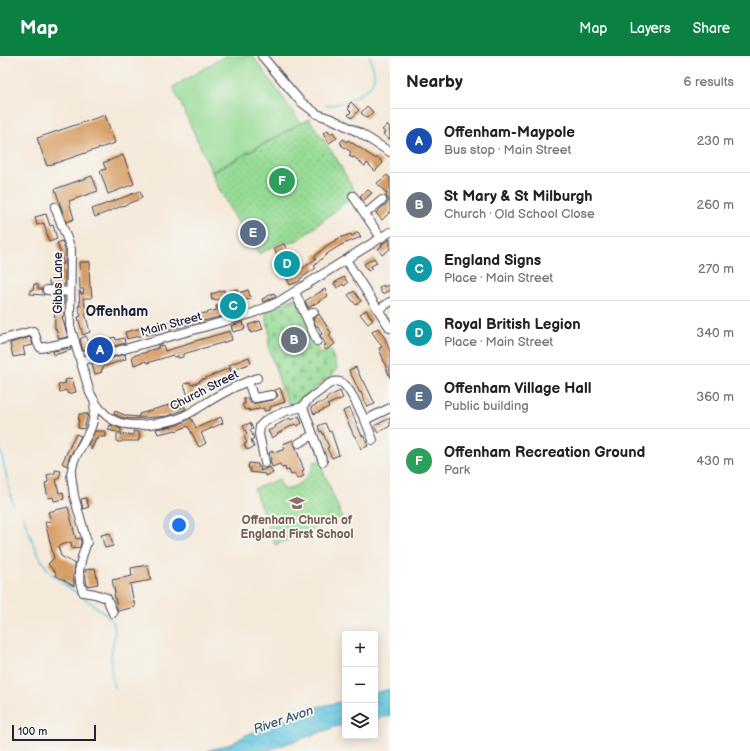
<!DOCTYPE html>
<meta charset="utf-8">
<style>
body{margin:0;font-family:"Balsamiq Sans",sans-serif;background:#f6f6f6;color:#222}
.controls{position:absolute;right:12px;bottom:12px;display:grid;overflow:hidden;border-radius:4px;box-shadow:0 2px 10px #0003}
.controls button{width:36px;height:36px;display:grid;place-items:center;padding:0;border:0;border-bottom:1px solid #e0e0e0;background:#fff;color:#222;font:20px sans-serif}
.scale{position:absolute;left:12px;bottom:10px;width:84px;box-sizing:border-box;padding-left:4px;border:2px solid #22223b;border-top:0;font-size:11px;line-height:14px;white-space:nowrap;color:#22223b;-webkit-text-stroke:3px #f6f6f2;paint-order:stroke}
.you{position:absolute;left:179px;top:469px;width:14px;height:14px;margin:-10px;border:3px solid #fff;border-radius:50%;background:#1a73e8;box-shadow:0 0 0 6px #1a73e833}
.badge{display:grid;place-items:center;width:26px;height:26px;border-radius:50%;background:#0b8043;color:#fff;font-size:13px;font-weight:700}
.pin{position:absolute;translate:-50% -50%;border:2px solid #fff;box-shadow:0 1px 4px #0006}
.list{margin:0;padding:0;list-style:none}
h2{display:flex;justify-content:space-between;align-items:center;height:52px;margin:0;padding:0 16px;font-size:17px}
h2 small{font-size:13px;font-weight:400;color:#767676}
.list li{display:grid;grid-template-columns:26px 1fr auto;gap:12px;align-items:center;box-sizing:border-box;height:64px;padding:0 16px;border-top:1px solid #e0e0e0}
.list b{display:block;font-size:15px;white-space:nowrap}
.list p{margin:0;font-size:13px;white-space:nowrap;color:#767676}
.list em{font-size:13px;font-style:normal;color:#767676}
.icon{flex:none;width:22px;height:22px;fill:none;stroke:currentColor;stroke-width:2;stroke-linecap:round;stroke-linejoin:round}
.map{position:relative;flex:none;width:390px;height:695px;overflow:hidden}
header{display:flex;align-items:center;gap:24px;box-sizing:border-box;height:56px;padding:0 20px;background:#0b8043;color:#fff}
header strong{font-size:19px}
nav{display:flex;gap:22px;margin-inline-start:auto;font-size:14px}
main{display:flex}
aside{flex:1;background:#fff}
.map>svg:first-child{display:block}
.grass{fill:#97dc95;stroke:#5c7f68}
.cemetery{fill:url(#cemetery-stones);stroke:#5c7f68}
.park{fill:url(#park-dots);stroke:#5c7f68}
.water{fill:url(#water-waves);stroke:#42748d}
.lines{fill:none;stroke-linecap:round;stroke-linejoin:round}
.stream{stroke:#61c6df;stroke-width:1.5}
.building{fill:#d79d64}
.minor-casing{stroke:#424053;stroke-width:10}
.minor{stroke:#fff;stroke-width:8}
.labels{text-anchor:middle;stroke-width:4;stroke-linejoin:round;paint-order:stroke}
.street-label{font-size:12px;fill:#22223b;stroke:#f6f6f2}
.education-label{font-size:12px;font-weight:bold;fill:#785e54;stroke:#f6f6f2}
.water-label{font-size:13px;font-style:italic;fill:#385b74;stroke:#f6f6f2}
.quarter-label{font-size:14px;font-weight:bold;fill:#22223b;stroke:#f6f6f2}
</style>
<header>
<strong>Map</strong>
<nav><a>Map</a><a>Layers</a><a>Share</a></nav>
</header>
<main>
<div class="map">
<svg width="390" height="695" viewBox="0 0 390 695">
<defs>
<pattern id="cemetery-stones" width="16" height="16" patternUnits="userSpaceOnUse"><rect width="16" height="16" fill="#97dc95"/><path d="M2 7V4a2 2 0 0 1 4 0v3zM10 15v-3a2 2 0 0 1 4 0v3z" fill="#82bc81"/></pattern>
<pattern id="park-dots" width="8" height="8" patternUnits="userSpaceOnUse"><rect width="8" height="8" fill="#97dc95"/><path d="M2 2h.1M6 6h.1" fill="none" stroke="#82bc81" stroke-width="1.8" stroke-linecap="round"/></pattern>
<pattern id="water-waves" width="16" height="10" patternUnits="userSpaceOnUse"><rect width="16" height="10" fill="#61c6df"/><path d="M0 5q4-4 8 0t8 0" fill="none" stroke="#54aac0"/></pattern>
</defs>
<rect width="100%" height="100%" fill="#f6f6f2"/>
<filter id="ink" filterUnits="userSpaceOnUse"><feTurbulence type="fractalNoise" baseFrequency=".025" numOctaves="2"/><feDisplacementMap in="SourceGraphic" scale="8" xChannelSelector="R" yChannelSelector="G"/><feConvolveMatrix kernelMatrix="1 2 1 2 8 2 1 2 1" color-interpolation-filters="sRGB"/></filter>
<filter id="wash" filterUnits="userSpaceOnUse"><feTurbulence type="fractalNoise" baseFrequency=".012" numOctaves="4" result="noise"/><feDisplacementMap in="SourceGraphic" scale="16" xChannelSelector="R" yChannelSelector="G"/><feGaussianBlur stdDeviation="0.9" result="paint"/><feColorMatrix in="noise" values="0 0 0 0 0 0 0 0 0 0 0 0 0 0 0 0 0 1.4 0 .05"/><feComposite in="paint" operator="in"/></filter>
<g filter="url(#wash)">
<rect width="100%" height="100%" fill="#f5e9d9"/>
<path class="grass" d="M225,0h28l48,67 -89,49 -39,-85z"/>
<path class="cemetery" d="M296,241l24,58 10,-6 7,18 -1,5 -46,35 -9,-21 -12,-38v-17l-4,-19z"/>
<path class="park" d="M309,63l27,39 20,36 -56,45 -14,5 -2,-3 -25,13c-18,-26 -35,-52 -47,-81z
M317,405h2l23,56 -67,28 -21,-56 25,-10 3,9 3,2c15,-5 22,-10 29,-25l-1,-3z"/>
<path class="water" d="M390,633v27l-15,3v-26z
M345,645v24l-10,2 -69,24h-59l24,-7 15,-9 71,-28z"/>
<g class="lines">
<path class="stream" d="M326,50c14,-2 49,-13 48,-31 0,-6 -3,-13 -4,-19
M0,392l13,56
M23,460c7,18 13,39 26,55 11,14 62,41 65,54 3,10 -3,23 -3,33 -1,10 2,20 3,30"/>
</g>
<g id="blocks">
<path class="building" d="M351,46l8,8 -7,8 -4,-3 3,-3 -3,-3 2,-2 -2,-1z
M367,50l6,6 -6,6 -6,-5z
M105,59l10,28 -68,23 -10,-28z
M387,69l3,2v13l-7,-6 2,-2 -3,-2z
M328,74l2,4 3,-2 4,6 -8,5 -6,-10z
M343,83l4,3 1,-2 28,19 1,-2 6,6 -8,8 -8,-8 -2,3 -11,-9 -1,1 -4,-2 2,-4 -10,-7 1,-1 -2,-1z
M123,99l11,29 -26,10 -8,-23 6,-2 -3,-6z
M387,119l3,3v34l-8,8 -6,-7 13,-12 -3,-5 1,-2 -10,-11z
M92,120l6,15 -29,10 5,18 -8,3 -11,-33z
M368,134l4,3 -9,8 -3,-4z
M140,135l2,7 -47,19 -3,-8z
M46,158l4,12 3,-1 4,14 -8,3 -5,-19 -7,2 -2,-8z
M252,165l12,18 -10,6 -12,-18z
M358,176l3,5 -20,8 -13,8 -14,13 2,2 -16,11v2l-10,4 -16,-37 10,-4 13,28 19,-13 -2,-2 12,-11 13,-8 12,-4 1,2z
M390,183v10l-8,6 -4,-6 4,-3 -1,-1z
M62,185l3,9v35l-16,-1v-5l9,1v-6h2v-10h4l-7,-21z
M374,202l3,5 -6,3 1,2 -4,3 -4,-7z
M79,206h11v7h-1l1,18h1l1,11h-9l4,14 -2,1 5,19 -7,3 -5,-18 3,-1 -3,-10h2l-1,-15h1l1,3h2l1,-5h-4z
M344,221l4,6 -4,3 -1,-2 -6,4 -3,-5z
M34,228l4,1v4h4l2,6 -14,-1v-4h3z
M390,228v6l-8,4 -3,-6 4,-3 1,2z
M237,233l1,4 10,-3 3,9 -6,1 -1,-3 -8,3 -1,-5 -20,5v-1l-3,1 -1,-6 13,-4 1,3z
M325,233l3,7 -20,12 -3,-7z
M354,235l7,10 -5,4 -8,-10z
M274,237l2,4 -13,5 -1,-3z
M54,240l10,1v7h-2l2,12 -2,1 6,20 -9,2 -3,-10h-1z
M237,248v5h2v3l-92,23v-1l-20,5 -2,-7 17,-4v1l75,-19 -1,-4z
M366,254l7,10 -5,4 -8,-10z
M319,258l12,19 -2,2 6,9 -9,6 -3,-4 3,-1 -6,-10 2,-1 -4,-8h-2l-3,-7z
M260,265l3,8 -12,4 -3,-8z
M243,266l2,7 -12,3 -2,-6z
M291,270l12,19 -4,3 -2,-3 -4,3 -8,-13 1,-1 -1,-2 2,-1 -1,-2z
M378,272l7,10 5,14v26l-11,-30 3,-1 -10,-15z
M230,275l2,9 -49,14v3l-5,1v-2l-4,1 -1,-2 -26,8 -1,-2 -12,4 -2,-9 15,-4v-1l11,-3v-2l5,-1 2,6 20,-6v-1z
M86,280l5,12 -8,3 -3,-12z
M30,281l3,8 -10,2 2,8 -12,2 -3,-14z
M115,281l1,3 8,-2 1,5 -14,4 -3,-8z
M71,292v2l-17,5 -1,-4z
M125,298l1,5 -23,8v2l-2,1 1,2 -7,2 -3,-10z
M249,301l2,6 -19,8 -3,-6z
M356,311l6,14h2l11,23 -8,3 -6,-15 -1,1 -11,-23z
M229,312l3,7 -38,16 1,3 -7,2 -4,-12 6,-2 1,3 9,-3 -1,-1z
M72,322l4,14 -8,2 -2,-4 -6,2 -2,-7 8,-2 -1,-3z
M280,332l5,14 -15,5v3l-6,1v-3l-15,3v-2l-4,1 -3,-6h3l-1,-6h4l3,6 22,-4 5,-4 -3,-6z
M340,335l3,7 -16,7 2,2 -15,7 -3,-7 16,-7 -1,-2z
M175,344l3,9 6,-3 2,3 -18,7 -38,3 -7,-1 -9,-4 1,-3 12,5 12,1v-3l33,-10 -1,-3z
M350,352l12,28h2l4,10 -7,3 -6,-13h-1l-11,-25z
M79,358h9l-4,15 -6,-1z
M299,360l3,7 -5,3 -2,-2 -18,10v1l-5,3 -4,-7 8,-4 -1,-1 15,-8 1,2z
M221,361l2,6 -22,10 5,10 -7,4 -11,-21 -12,5v-1l-18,4 -2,-5 22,-4 13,-7 5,10z
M390,362v8l-12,7 -4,-7z
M250,367l3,6 -3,1 4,8 -3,2 3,7 -7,3 -3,-6 3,-1 -3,-7 3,-2 -4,-8z
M325,367l4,9 2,-1 8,24 -7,3 -5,-10 2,-1 -7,-16 -2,1 -2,-6z
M110,369l11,4v4l-13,-3z
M95,375h11v6h-8v2h-2l-5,11v-4l-3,-1z
M133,375l6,1 1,7h-2l1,2h-17l-1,1h-4v-8l17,1z
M76,378l5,2 -12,22 -2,8 -5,-3z
M293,384l11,30 -2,1 2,5 -7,3 -3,-6 -3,2 -2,-5 -3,1 -1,-4 -3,1 -2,-4 -8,3 -2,-7 1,-1 -2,-6 4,-2 1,2 11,-4 -2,-5z
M249,407l9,1v3h3l-1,4 10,-4 3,6 -7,3 -1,-2 -15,-2v-4h-2z
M55,414l6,1 -2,8h-3l3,14 4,-1 1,7 -10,2 -1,-4 -5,1 -3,-15 3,-1 -1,-7 8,-2z
M86,442l3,9 -6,2 -2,-10z
M68,451l8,32 4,-1 1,4 -1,5 -8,2 -1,-7 -13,4 3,10 14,8 -1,10 -2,3 2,1v8l-19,-11 1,-2 -8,-9 6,-6 -9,-36 6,-1 -3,-9z
M110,477l3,13 -8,2 -4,-13z
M148,509l3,15 -21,4 5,23 -17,4 -4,-17 1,-1 -3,-13 20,-4 -1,-8z
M95,512l3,16 -11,2 -2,-16z"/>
</g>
</g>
<g filter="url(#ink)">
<use href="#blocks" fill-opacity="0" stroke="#424053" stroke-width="1"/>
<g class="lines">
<defs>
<path id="minor" d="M262,0l38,45 17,13 17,6 24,12 32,20
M353,140l28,42
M55,151l16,42 -1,77 20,67c14,28 30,35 60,31 10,-1 20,-2 30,-6 15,-7 28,-17 43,-25 11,-6 22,-11 34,-15
M365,158l17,-14
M346,204l44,68
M47,234l23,2
M295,236l22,49
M378,254l12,-8
M306,260l8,-4
M0,284l33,-9c4,5 3,13 8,17l34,-7
M81,305l170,-47 29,-13 110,-69
M248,325l5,15 2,2 17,-3
M95,346l-2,19 -3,9 -16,30 -3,14 3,22 13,46 -5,15 -3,14 1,11 3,10 12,2 12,4 6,15
M365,364l8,20
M299,387l14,-8
M323,406l-20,-55c3,-8 11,-11 17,-16 6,-5 12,-11 20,-9 9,2 20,30 25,38l25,-12
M265,407l-6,-29 1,-8 6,-6 20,-9 17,-4"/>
</defs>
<use href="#minor" class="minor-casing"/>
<use href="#minor" class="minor"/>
</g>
</g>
<defs>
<symbol id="school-bare" viewBox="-9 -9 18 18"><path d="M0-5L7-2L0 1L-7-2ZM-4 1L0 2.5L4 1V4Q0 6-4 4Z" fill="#8d6e63" stroke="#f6f6f2" stroke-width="2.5" paint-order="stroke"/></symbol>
</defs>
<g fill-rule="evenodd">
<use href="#school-bare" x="286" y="436" width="22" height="22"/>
</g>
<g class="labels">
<g class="street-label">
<text transform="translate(58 227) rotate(-90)" y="4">Gibbs Lane</text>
<text transform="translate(171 268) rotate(-15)" y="4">Main Street</text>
<text transform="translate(204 334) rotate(-27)" y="4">Church Street</text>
</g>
<g class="education-label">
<text x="297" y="468">Offenham Church of<tspan x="297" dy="14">England First School</tspan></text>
</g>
<g class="water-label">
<text transform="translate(283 663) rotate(-19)" y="5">River Avon</text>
</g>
<g class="quarter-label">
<text x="117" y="260">Offenham</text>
</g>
</g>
</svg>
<div class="controls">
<button>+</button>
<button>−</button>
<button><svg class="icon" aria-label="layers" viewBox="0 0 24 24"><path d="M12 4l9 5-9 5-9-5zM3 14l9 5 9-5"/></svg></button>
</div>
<div class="scale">100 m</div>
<div class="you"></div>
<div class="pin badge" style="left:100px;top:294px;background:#1a4fb4">A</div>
<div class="pin badge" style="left:294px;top:284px;background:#6b7280">B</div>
<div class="pin badge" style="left:233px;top:250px;background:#0f9aa8">C</div>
<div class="pin badge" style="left:287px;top:208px;background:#0f9aa8">D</div>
<div class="pin badge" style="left:253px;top:177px;background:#5c6f8a">E</div>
<div class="pin badge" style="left:282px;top:125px;background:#2e9e5b">F</div>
</div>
<aside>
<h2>Nearby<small>6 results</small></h2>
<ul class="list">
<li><span class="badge" style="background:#1a4fb4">A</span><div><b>Offenham-Maypole</b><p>Bus stop · Main Street</p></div><em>230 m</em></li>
<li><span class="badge" style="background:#6b7280">B</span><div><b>St Mary &amp; St Milburgh</b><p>Church · Old School Close</p></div><em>260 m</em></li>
<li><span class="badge" style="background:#0f9aa8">C</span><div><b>England Signs</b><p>Place · Main Street</p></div><em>270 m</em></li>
<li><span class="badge" style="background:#0f9aa8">D</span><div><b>Royal British Legion</b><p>Place · Main Street</p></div><em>340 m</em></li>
<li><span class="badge" style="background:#5c6f8a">E</span><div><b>Offenham Village Hall</b><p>Public building</p></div><em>360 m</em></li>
<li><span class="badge" style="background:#2e9e5b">F</span><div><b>Offenham Recreation Ground</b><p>Park</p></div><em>430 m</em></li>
</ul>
</aside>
</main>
